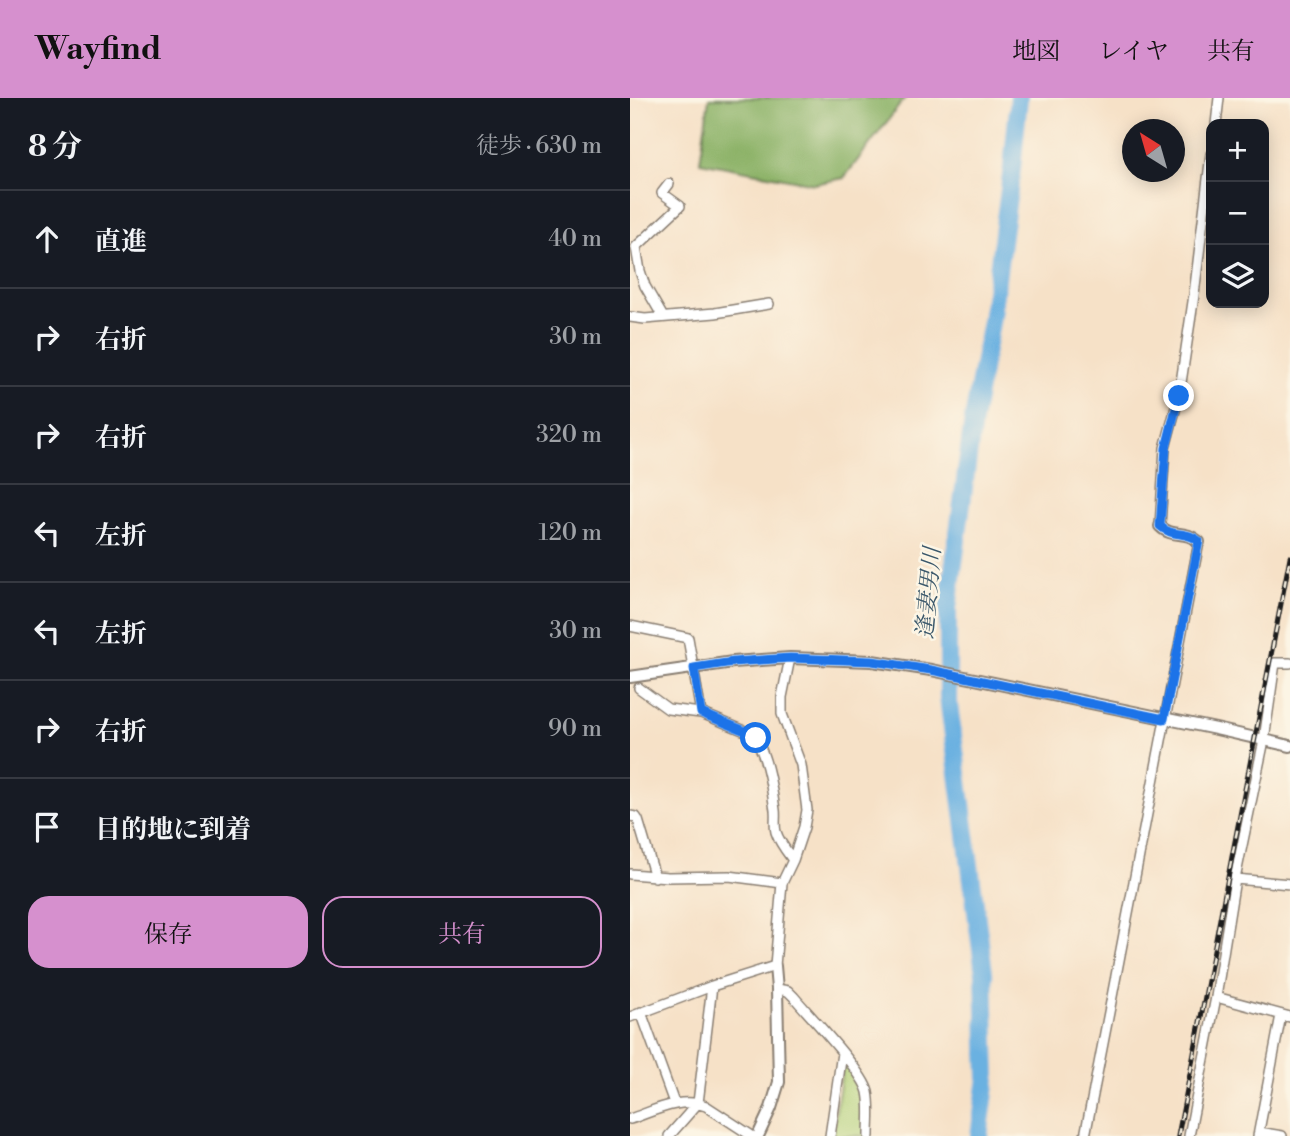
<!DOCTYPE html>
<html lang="ja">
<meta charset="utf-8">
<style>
body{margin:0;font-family:"Libre Bodoni","Noto Serif JP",serif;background:#20242c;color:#f1f3f6}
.controls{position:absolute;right:21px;top:21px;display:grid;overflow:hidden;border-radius:14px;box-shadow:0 4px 18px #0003}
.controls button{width:63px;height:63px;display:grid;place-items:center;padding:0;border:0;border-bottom:2px solid #363941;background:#171b24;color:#f1f3f6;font:35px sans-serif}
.compass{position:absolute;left:492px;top:21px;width:63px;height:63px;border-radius:50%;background:#171b24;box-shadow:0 4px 18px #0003;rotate:323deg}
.stop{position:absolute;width:21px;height:21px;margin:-16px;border:5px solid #1a73e8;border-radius:50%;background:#fff}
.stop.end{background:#1a73e8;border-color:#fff;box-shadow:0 2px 7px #0008}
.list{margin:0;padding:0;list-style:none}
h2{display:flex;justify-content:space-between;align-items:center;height:91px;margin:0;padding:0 28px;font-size:30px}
h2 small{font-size:23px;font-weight:400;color:#9ea1a6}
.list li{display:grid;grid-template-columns:46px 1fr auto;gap:21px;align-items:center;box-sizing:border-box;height:98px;padding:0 28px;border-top:2px solid #363941}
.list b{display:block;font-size:26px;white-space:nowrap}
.list em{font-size:23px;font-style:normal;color:#9ea1a6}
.actions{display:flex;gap:14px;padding:21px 28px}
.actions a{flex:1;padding:16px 0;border:2px solid #d690ce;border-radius:21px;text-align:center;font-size:24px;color:#d690ce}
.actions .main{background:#d690ce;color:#111}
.icon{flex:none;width:38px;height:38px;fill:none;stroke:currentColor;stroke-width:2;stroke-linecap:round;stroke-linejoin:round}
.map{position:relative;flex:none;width:660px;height:1038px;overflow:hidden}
header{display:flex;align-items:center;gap:42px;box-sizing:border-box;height:98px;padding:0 35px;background:#d690ce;color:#111}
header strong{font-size:33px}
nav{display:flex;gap:38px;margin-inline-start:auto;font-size:24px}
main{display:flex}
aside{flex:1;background:#171b24}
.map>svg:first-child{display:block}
.green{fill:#b0cf76;stroke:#667649;stroke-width:2}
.forest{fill:#8cb267;stroke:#546742;stroke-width:2}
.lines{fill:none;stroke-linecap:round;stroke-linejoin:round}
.river{stroke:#6ab1e1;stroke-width:18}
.minor-casing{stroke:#897e72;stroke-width:12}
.tertiary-casing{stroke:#897e72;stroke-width:14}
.minor{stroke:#fff;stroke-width:9}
.tertiary{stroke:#fff;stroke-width:10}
.rail-casing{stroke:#1c1c1c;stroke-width:5}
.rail{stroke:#fcf5e5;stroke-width:2.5;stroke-dasharray:8;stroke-linecap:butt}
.route{stroke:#1a73e8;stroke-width:9}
.labels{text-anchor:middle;stroke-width:5;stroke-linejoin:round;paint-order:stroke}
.water-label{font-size:23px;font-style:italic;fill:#3b586b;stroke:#fcf5e5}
</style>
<header>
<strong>Wayfind</strong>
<nav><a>地図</a><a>レイヤ</a><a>共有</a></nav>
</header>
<main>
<aside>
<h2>8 分<small>徒歩 · 630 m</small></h2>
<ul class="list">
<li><svg class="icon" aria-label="ahead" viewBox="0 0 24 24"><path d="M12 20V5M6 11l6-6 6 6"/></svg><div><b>直進</b></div><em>40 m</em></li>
<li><svg class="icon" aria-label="right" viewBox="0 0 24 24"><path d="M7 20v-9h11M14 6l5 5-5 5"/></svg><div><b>右折</b></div><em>30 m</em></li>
<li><svg class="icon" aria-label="right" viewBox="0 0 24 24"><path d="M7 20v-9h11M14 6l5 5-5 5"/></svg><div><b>右折</b></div><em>320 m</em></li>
<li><svg class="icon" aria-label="left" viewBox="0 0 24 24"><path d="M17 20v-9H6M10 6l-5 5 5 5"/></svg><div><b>左折</b></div><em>120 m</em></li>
<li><svg class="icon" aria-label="left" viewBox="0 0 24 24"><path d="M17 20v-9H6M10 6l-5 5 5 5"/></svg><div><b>左折</b></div><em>30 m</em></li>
<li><svg class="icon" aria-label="right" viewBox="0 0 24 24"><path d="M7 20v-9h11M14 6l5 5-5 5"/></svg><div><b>右折</b></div><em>90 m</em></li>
<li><svg class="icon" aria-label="arrive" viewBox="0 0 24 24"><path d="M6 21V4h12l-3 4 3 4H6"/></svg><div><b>目的地に到着</b></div></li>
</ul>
<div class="actions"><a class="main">保存</a><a>共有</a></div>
</aside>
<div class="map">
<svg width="660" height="1038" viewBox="0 0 660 1038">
<rect width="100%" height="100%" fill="#fcf5e5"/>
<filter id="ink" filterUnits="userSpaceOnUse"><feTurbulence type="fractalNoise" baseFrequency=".0143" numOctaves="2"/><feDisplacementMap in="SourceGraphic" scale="14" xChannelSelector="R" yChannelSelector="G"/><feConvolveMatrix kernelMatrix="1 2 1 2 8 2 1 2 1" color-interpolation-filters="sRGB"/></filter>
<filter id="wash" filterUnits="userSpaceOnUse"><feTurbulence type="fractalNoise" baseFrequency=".00686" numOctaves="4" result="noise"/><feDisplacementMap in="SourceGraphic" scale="28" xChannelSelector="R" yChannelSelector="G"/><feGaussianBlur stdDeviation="1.57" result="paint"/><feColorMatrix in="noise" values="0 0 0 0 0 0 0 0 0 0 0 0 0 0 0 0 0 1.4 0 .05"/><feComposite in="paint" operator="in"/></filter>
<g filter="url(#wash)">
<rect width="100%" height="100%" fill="#f6e1c7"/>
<path class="green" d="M213,967l5,1 18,26 1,44h-35z"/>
<path class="forest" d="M79,0h196l-61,80 -30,6 -114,-22z"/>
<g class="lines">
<path class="river" d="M349,1038l8,-58 -3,-105 -36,-276v-89l25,-188 18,-98 21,-154 7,-70"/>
</g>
</g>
<g filter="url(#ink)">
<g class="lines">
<defs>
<path id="minor" d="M586,26l3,-26
M0,219l15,2 70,-6 54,-9
M33,219l-18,-31 -5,-15 -4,-24 44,-41 -18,-13 7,-9
M530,428l5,-78 14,-52 15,-101 17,-141
M0,528l58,12 13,75 49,20c16,13 22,57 25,77 1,7 -1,15 1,22 3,10 11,20 17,28
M9,590l29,21 33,4
M0,718l6,1 2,3 17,57
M0,776l38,3 61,-1 53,7
M605,781l55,5
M147,891l11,2 6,6c16,19 69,74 74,95 3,14 1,30 1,44
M586,899l74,20
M11,914l33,91
M0,919l82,-31 63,-20 7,-83 11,-23 11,-33 3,-17 -6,-45 -19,-51v-17l8,-39
M0,1021c24,-8 51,-23 76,-13l46,30
M629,1034l23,4
M39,1038l29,-33 14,-117
M200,1038l12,-83
M455,1038c39,-198 75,-397 114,-594
M559,1038l27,-139 19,-118 29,-139 11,-77h15
M628,1038l23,-121"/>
<path id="tertiary" d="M530,428c13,13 25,3 39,16
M0,579l103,-15 57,-4 82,3 59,9 285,59 74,17
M128,1038l13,-28 8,-26 -2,-93 -2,-23"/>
</defs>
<use href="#minor" class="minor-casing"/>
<use href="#tertiary" class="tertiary-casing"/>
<use href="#minor" class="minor"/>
<use href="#tertiary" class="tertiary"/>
<defs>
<path id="rail" d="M548,1038l112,-579"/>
</defs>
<use href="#rail" class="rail-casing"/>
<use href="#rail" class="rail"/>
</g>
</g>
<g class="lines" filter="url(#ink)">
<path class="route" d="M126,640l-6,-5 -49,-20 -7,-45 39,-6 57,-4 82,3 59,9 233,49 35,-178c-13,-11 -26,-3 -39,-15l6,-78 13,-52"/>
</g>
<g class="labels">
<g class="water-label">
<text transform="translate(298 495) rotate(-85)" y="8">逢妻男川</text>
</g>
</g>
</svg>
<div class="controls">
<button>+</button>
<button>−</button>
<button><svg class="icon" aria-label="layers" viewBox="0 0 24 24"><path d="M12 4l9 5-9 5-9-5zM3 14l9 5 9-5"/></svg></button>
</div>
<svg class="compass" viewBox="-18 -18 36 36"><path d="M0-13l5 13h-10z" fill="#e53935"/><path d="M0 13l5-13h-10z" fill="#9ea1a6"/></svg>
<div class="stop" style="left:126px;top:640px"></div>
<div class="stop end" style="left:549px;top:298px"></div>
</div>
</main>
